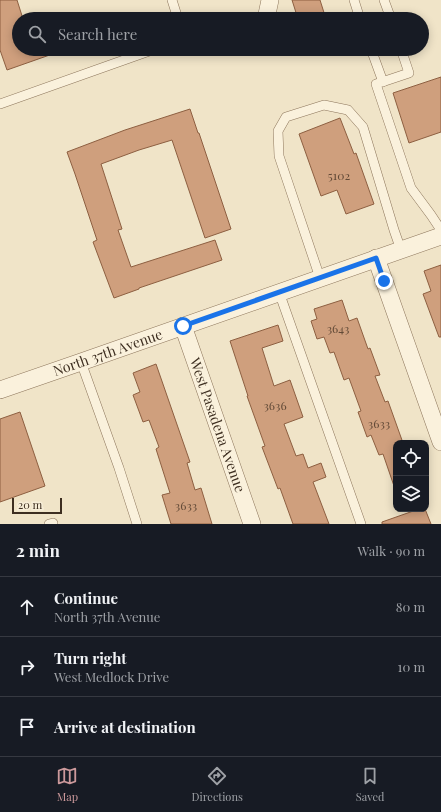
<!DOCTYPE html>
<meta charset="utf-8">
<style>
body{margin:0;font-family:"Playfair Display",serif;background:#242831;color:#f1f3f6}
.controls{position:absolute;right:12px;bottom:12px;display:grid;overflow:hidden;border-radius:8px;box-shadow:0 2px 10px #0003}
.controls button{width:36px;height:36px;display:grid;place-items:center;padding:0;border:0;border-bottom:1px solid #363941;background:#171b24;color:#f1f3f6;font:20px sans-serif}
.scale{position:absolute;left:12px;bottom:10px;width:50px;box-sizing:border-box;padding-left:4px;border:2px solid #3d2e20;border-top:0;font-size:11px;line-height:14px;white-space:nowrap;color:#3d2e20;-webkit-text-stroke:3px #f7eed8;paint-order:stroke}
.stop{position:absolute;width:12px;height:12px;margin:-9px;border:3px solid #1a73e8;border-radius:50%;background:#fff}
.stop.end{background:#1a73e8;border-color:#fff;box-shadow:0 1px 4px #0008}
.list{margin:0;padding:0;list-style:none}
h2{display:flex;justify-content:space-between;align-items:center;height:52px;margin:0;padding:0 16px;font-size:17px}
h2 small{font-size:13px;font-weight:400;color:#9ea1a6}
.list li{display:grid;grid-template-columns:26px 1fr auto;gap:12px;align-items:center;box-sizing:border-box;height:60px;padding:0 16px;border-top:1px solid #363941}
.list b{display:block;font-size:15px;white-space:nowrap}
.list p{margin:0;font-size:13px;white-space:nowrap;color:#9ea1a6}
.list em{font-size:13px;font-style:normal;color:#9ea1a6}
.icon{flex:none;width:22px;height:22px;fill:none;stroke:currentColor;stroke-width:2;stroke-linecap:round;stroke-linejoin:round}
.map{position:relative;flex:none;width:441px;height:524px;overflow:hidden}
.search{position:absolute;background:#171b24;box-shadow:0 2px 10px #0003;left:12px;right:12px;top:12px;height:44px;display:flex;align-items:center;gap:10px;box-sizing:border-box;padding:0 14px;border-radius:22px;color:#9ea1a6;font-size:15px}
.sheet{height:232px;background:#171b24}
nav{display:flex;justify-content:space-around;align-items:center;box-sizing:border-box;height:56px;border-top:1px solid #363941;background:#171b24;font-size:11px;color:#9ea1a6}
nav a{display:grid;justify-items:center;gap:2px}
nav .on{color:#cc999b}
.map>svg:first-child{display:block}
.building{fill:#cf9f7d;stroke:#8d5f41}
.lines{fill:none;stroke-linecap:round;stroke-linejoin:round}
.lane-casing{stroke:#8d765c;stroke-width:10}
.street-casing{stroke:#8d765c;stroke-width:18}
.lane{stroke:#faf1dc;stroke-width:9}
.street{stroke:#faf1dc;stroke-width:17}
.route{stroke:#1a73e8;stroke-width:5}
.labels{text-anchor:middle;stroke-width:3;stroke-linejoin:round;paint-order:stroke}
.number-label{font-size:12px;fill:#624a37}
.street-label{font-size:14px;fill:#3d2e20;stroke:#f7eed8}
</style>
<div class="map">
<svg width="441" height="524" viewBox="0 0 441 524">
<rect width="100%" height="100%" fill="#f0e4c8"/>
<path class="building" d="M0,0h17l6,19h-4v30h42v2l-54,19 -7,-20z
M292,0h28l6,19h-28z
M441,77v55l-32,11 -16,-50z
M190,109l8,24h1l32,96 -26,9 -33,-98 -33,10 -38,14 21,65 -4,1 13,37 84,-27 7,20 -83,28v1l-25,9 -21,-56 4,-2 -22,-66 -8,-22 58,-22z
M340,118l14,36 2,-1 18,51 -28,10 -9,-24 -16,6 -22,-62z
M441,265v72h-2l-16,-43 8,-3 -7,-20z
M342,300l7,21 8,-3 11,31 2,-1 10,27 -5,1 10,26 3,-1 15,42h-7v43h-2l-11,-32 -4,1 -8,-20 -4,2 -9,-25 3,-1 -12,-33 -5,2 -10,-28 -4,1 -6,-16 -7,2 -6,-18 6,-2 -3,-10z
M278,325l5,16 -21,7 12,38 16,-6 13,37 -19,7 12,32 7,-2 5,14 13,-5 5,14 -13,5 16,42h-36l-13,-36 -2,1 -16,-42 3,-1 -18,-50h1l-18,-55z
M156,364l34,98 -3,1 8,27 6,-2 11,36h-41l-9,-29 8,-2 -14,-44 3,-2 -10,-27 -6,2 -10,-27 7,-3 -7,-19z
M20,412l25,74 -45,16v-83z
M419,509h6l6,15h-49v-2z"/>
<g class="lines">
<defs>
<path id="lane" d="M172,0l6,19
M354,0l6,19
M384,0l7,19
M371,49l12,33
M401,49l8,24 -33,11 35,104 20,27 10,15
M0,104l155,-55
M320,278l-41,-122 -1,-25 8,-14 38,-12 24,5 15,17 31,103 7,20
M279,292l82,232
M81,362l38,106 18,56
M49,524l4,-1"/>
<g id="street">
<path d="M266,19l4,-19"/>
<path d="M376,258l65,184"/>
<path id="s1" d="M183,326l69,198"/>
<path id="s2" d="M0,390l81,-28 360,-126"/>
</g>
</defs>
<use href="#lane" class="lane-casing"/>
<use href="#street" class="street-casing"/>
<use href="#lane" class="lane"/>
<use href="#street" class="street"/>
</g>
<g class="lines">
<path class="route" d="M183,326l193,-68 8,23"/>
</g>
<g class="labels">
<g class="number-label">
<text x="339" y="180">5102</text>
<text x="338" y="333">3643</text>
<text x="275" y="410">3636</text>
<text x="379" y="428">3633</text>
<text x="186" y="510">3633</text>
</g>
<g class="street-label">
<text dy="5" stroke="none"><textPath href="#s2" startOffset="114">North 37th Avenue</textPath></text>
<text dy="5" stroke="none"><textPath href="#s1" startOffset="105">West Pasadena Avenue</textPath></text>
</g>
</g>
</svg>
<div class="controls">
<button><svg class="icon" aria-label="locate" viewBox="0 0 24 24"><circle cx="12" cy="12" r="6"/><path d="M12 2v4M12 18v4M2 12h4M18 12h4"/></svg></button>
<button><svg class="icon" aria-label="layers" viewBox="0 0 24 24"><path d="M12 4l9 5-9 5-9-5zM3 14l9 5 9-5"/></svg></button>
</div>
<div class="scale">20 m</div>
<div class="stop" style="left:183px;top:326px"></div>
<div class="stop end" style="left:384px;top:281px"></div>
<div class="search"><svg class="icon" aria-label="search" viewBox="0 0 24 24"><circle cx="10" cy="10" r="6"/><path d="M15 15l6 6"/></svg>Search here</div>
</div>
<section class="sheet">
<h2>2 min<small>Walk · 90 m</small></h2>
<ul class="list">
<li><svg class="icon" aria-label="ahead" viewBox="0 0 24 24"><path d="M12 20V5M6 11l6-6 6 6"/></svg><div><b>Continue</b><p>North 37th Avenue</p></div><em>80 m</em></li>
<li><svg class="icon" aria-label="right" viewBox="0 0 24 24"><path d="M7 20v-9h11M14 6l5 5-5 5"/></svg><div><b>Turn right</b><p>West Medlock Drive</p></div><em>10 m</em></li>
<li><svg class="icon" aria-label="arrive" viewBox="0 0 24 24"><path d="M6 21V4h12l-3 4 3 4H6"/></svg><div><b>Arrive at destination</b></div></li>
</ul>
</section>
<nav>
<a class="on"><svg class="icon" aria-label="map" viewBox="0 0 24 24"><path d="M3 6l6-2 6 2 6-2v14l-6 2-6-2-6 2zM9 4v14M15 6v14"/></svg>Map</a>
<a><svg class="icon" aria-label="directions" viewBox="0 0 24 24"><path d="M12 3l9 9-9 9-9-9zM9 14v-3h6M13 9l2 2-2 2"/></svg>Directions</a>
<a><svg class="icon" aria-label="saved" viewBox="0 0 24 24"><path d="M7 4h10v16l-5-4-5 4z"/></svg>Saved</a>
</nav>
